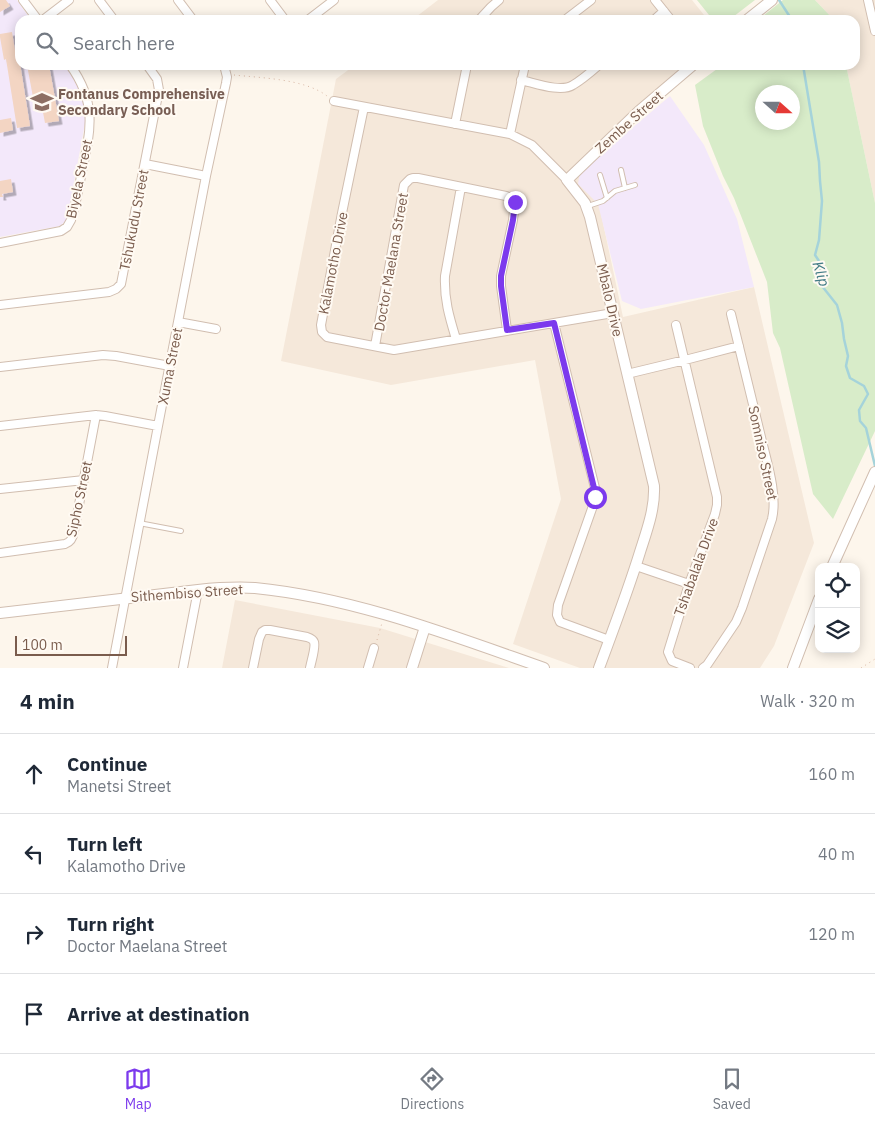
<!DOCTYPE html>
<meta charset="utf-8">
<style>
body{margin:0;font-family:"IBM Plex Sans",sans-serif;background:#f2f2f3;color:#1f2937}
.controls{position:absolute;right:15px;bottom:15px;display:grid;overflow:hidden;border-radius:10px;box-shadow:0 2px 12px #0003}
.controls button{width:45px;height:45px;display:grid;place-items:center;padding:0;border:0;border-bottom:1px solid #e0e1e3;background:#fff;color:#1f2937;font:25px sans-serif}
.compass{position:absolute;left:755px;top:85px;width:45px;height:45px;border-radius:50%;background:#fff;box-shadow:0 2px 12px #0003;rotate:111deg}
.scale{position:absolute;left:15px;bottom:12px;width:112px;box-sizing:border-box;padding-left:5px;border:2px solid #7a5c4d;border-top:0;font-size:14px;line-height:18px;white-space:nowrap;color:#7a5c4d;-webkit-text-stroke:4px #fffaf3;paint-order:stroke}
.stop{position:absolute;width:15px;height:15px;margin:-11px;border:4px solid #7c3aed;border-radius:50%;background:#fff}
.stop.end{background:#7c3aed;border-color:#fff;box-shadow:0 1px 5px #0008}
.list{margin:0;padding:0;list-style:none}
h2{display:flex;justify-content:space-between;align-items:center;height:65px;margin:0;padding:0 20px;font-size:21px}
h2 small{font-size:16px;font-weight:400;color:#747a83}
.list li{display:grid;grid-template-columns:32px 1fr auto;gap:15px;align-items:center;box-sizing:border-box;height:80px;padding:0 20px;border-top:1px solid #e0e1e3}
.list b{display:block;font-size:19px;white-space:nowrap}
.list p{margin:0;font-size:16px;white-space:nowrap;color:#747a83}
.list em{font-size:16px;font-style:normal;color:#747a83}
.icon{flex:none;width:28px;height:28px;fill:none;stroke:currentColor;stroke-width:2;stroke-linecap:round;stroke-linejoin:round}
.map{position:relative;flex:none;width:875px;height:668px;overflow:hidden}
.search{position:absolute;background:#fff;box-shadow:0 2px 12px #0003;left:15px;right:15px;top:15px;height:55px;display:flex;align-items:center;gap:12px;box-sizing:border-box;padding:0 18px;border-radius:15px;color:#747a83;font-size:19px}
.sheet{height:385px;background:#fff}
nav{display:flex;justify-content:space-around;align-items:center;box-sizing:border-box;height:70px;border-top:1px solid #e0e1e3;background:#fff;font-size:14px;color:#747a83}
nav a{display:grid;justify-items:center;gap:2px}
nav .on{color:#7c3aed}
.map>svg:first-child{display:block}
.residential{fill:#f5e8da}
.education{fill:#f3e8fa}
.green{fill:#d8ecc9;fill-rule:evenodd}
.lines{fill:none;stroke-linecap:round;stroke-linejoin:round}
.stream{stroke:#a5d3da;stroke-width:2.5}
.building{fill:#f3d5c3;filter:url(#shadow)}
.service-casing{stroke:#d1beb0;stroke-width:6}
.minor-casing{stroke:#d1beb0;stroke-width:10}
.tertiary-casing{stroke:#d1beb0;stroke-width:12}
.path{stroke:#d9b8a5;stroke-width:1;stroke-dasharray:1 4;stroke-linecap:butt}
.service{stroke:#fff;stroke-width:4}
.minor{stroke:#fff;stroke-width:8}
.tertiary{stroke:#fff;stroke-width:10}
.route{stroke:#7c3aed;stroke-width:6}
.labels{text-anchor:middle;stroke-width:4;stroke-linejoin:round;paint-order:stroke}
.education-label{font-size:14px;font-weight:bold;fill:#785e54;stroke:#fffaf3;text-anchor:start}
.street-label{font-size:14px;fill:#7a5c4d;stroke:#fffaf3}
.water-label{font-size:15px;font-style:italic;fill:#437c86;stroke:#fffaf3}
</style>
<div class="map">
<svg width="875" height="668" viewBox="0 0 875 668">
<defs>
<filter id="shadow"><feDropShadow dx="3.5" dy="3.5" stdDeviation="0" flood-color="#0004"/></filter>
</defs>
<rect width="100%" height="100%" fill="#fdf6ec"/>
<path class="residential" d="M438,0h254l16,20h-296z
M815,0h60v203l-29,-138h9v-45h-21z
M355,65h338l-112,107 18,32 24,113 131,-30 60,256 -40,103 -14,22h-180l-67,-24 48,-145 -26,-139 -144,25 -110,-24 55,-282z
M235,600l145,28 129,40h-287z"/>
<path class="education" d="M0,0h17l14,20h-11v45h45l15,21 6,32 -19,102 -7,6 -60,11z
M670,96l34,49 33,74 17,68 -113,22 -19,-8 -24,-97 -20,-20 2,-12z"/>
<path class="green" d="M697,0h58l-26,20h-16z
M783,0h32l19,20h-76z
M719,65h127l29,138v228l-42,88 -20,-25 -33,-146 -7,-15 -6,-51 -33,-84 -11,-22 -20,-50 -8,-41 22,-16zM792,92v30h-30v-30z"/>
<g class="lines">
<path class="stream" d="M779,0l13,20
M803,65l16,97 1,19 2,20 -3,39 -4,15 4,6 1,17 2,8 15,19 5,18 2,16 4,17 -2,10 4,12 14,8 4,8 -9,16 1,11 6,7 9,38"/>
</g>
<path class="building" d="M0,0h6l4,6 -10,6z
M12,32l4,25h3l11,69 -13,2 -11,-69 -2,1 -4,-23v-3z
M27,65h22l10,56 -14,2 -3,-16 -7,1z
M11,118l2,12 -13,3v-13z
M11,179l2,13 -11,2 1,3h-3v-16z"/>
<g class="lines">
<defs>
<path id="service" d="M621,170l4,18
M600,175l7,23
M588,206l15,-5 12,-10 20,-6
M139,523l42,8"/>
<path id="minor" d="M23,0l15,20
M99,0l15,20
M178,0l15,20
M270,0l15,20
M655,0l16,20
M868,0l7,31
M43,20l26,-20
M308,20l26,-20
M479,20l12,-13 8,-7
M565,20l26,-20
M654,20l10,-9
M521,80c14,3 40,13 52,5 9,-5 18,-13 26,-20
M334,101l176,33 22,11 35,35
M364,107l-22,106 -21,112 1,7 5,5 67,13 219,-37
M455,124l12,-59
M510,134l15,-69
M145,164l61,12
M0,243l61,-12 6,-4 4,-7c5,-16 8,-33 11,-49 9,-41 15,-69 -12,-106
M0,305l109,-13 7,-3 5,-5 38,-194 -2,-11 -10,-14
M178,322l38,7
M554,323l41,165v9l-1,6 -36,102 -1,10 3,7 49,18
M676,325l41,172v8l-2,9 -26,70 -21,68 4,9 18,7
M456,339c-7,-23 -12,-40 -11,-63l16,-89
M375,346l29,-161 6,-6 3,-1h5l88,18 5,2 4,4 -2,18 -12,56v10l6,44
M0,367l103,-12 13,1 54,10
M627,374l58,-14 54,-14
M0,426l96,-11 9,1 53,10
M0,489l84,-9
M0,553l65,-9c6,-2 8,-6 9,-13l22,-116
M636,566l53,18
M112,668l46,-242 48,-250 20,-93 1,-6 -3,-12
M183,668l15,-78
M253,668l6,-29 3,-7 3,-2h5l37,7c3,1 6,2 7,5 2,5 -3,20 -4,26
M368,668l6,-20
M703,668l4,-3 29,-43 6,-14 30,-89c6,-25 -6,-60 -12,-86 -10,-40 -19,-79 -29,-119"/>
<path id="tertiary" d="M747,20l25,-20
M832,567l43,-95
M0,613l198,-23c19,-2 38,-3 57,-2 100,10 195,47 289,80
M412,668l13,-41
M599,668c14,-38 29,-77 41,-116 7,-22 15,-43 14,-66l-64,-269 -5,-14 -18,-23 72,-69 54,-46
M793,668l26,-69"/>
</defs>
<use href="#service" class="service-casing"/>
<use href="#minor" class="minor-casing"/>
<use href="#tertiary" class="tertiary-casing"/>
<path class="path" d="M234,75c28,3 71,4 93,21
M377,640l5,-17
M861,668l14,-9"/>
<use href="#service" class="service"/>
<use href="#minor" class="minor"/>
<use href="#tertiary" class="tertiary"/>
</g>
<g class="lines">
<path class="route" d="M515,202l-2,18 -12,56v10l6,44 47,-7 40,165 1,9"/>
</g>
<defs>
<symbol id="school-bare" viewBox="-9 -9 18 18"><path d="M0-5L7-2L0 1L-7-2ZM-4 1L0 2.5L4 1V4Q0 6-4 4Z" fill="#8d6e63" stroke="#fffaf3" stroke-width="2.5" paint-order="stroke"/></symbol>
</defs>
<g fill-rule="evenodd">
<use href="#school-bare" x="26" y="86" width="32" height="32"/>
</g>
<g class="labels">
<g class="education-label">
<text x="58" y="99">Fontanus Comprehensive<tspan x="58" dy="16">Secondary School</tspan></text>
</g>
<g class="street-label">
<text transform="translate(629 122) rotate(-42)" y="5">Zembe Street</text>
<text transform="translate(79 179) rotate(-78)" y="5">Biyela Street</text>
<text transform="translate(134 220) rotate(-79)" y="5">Tshukudu Street</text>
<text transform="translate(391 262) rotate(-80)" y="5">Doctor Maelana Street</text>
<text transform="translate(333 263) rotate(-79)" y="5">Kalamotho Drive</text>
<text transform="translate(610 300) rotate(77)" y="5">Mbalo Drive</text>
<text transform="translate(170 366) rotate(-79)" y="5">Xuma Street</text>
<text transform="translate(763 453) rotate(78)" y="5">Somniso Street</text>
<text transform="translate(79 499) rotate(-78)" y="5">Sipho Street</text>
<text transform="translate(696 567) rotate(-70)" y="5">Tshabalala Drive</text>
<text transform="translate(187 593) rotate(-4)" y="5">Sithembiso Street</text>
</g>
<g class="water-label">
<text transform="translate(821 274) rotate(72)" y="5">Klip</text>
</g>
</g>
</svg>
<div class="controls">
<button><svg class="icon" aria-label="locate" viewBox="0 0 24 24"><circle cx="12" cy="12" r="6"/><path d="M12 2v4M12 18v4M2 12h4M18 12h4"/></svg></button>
<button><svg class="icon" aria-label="layers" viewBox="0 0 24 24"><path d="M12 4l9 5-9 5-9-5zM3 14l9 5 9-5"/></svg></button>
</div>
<svg class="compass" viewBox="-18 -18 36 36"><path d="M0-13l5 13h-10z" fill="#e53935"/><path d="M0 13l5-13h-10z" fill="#747a83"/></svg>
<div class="scale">100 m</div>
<div class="stop" style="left:595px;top:497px"></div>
<div class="stop end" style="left:515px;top:202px"></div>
<div class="search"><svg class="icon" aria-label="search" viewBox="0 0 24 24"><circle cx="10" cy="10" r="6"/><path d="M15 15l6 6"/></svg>Search here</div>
</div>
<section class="sheet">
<h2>4 min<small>Walk · 320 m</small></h2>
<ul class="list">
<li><svg class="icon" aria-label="ahead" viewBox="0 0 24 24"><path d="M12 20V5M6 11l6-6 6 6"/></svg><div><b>Continue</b><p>Manetsi Street</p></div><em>160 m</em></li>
<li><svg class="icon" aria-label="left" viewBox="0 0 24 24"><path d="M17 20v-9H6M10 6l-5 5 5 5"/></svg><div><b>Turn left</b><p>Kalamotho Drive</p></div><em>40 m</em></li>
<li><svg class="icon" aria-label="right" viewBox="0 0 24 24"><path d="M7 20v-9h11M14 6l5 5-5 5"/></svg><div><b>Turn right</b><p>Doctor Maelana Street</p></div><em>120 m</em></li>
<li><svg class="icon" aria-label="arrive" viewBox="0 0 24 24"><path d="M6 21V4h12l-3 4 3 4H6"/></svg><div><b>Arrive at destination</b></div></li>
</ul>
</section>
<nav>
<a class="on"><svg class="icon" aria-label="map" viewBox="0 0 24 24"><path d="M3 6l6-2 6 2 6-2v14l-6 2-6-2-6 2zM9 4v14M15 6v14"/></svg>Map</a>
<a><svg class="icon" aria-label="directions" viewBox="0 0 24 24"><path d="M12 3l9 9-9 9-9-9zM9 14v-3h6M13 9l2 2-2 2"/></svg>Directions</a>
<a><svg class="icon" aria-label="saved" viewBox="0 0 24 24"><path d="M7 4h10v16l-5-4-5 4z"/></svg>Saved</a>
</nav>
